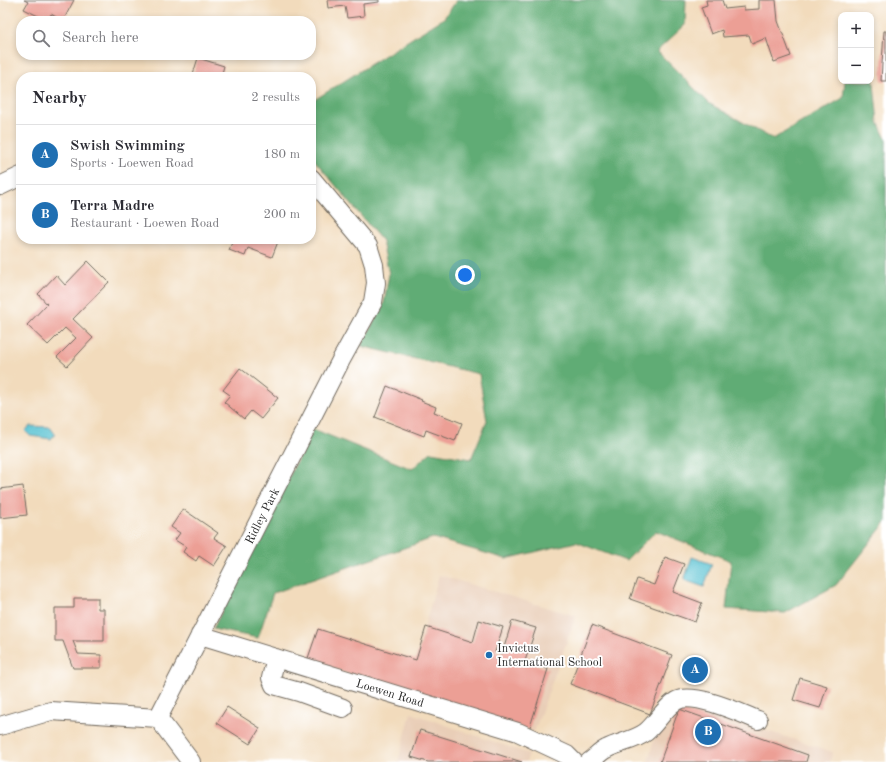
<!DOCTYPE html>
<meta charset="utf-8">
<style>
body{margin:0;font-family:"Old Standard TT",serif;background:#f7f7f7;color:#2b2b33}
.controls{position:absolute;right:12px;top:12px;display:grid;overflow:hidden;border-radius:8px;box-shadow:0 2px 6px #0003}
.controls button{width:36px;height:36px;display:grid;place-items:center;padding:0;border:0;border-bottom:1px solid #e1e1e2;background:#fff;color:#2b2b33;font:20px sans-serif}
.you{position:absolute;left:465px;top:275px;width:14px;height:14px;margin:-10px;border:3px solid #fff;border-radius:50%;background:#1a73e8;box-shadow:0 0 0 6px #1a73e833}
.badge{display:grid;place-items:center;width:26px;height:26px;border-radius:50%;background:#1f6fb2;color:#fff;font-size:13px;font-weight:700}
.pin{position:absolute;translate:-50% -50%;border:2px solid #fff;box-shadow:0 1px 4px #0006}
.list{margin:0;padding:0;list-style:none}
h2{display:flex;justify-content:space-between;align-items:center;height:52px;margin:0;padding:0 16px;font-size:17px}
h2 small{font-size:13px;font-weight:400;color:#7c7c81}
.list li{display:grid;grid-template-columns:26px 1fr auto;gap:12px;align-items:center;box-sizing:border-box;height:60px;padding:0 16px;border-top:1px solid #e1e1e2}
.list b{display:block;font-size:15px;white-space:nowrap}
.list p{margin:0;font-size:13px;white-space:nowrap;color:#7c7c81}
.list em{font-size:13px;font-style:normal;color:#7c7c81}
.icon{flex:none;width:22px;height:22px;fill:none;stroke:currentColor;stroke-width:2;stroke-linecap:round;stroke-linejoin:round}
.map{position:relative;flex:none;width:886px;height:762px;overflow:hidden}
.search{position:absolute;background:#fff;box-shadow:0 2px 6px #0003;left:16px;top:16px;width:300px;height:44px;display:flex;align-items:center;gap:10px;box-sizing:border-box;padding:0 14px;border-radius:16px;color:#7c7c81;font-size:15px}
.panel{position:absolute;background:#fff;box-shadow:0 2px 6px #0003;left:16px;top:72px;width:300px;height:172px;border-radius:16px}
.map>svg:first-child{display:block}
.built{fill:#e9ceb7}
.forest{fill:#61ac74;stroke:#466c50}
.water{fill:#56c1d1;stroke:#40767e}
.building{fill:#ec9f95}
.lines{fill:none;stroke-linecap:round;stroke-linejoin:round}
.minor-casing{stroke:#71695e;stroke-width:20}
.minor{stroke:#fff;stroke-width:18}
.poi-dot{fill:#1f6fb2;stroke:#fff;stroke-width:1.5}
.labels{text-anchor:middle;stroke-width:3.5;stroke-linejoin:round;paint-order:stroke}
.street-label{font-size:12px;fill:#2b2b2b;stroke:#fff}
.poi-label{font-size:12px;fill:#2b2b2b;stroke:#fff;text-anchor:start}
</style>
<div class="map">
<svg width="886" height="762" viewBox="0 0 886 762">
<rect width="100%" height="100%" fill="#fff"/>
<filter id="ink" filterUnits="userSpaceOnUse"><feTurbulence type="fractalNoise" baseFrequency=".025" numOctaves="2"/><feDisplacementMap in="SourceGraphic" scale="8" xChannelSelector="R" yChannelSelector="G"/><feConvolveMatrix kernelMatrix="1 2 1 2 8 2 1 2 1" color-interpolation-filters="sRGB"/></filter>
<filter id="wash" filterUnits="userSpaceOnUse"><feTurbulence type="fractalNoise" baseFrequency=".012" numOctaves="4" result="noise"/><feDisplacementMap in="SourceGraphic" scale="16" xChannelSelector="R" yChannelSelector="G"/><feGaussianBlur stdDeviation="0.9" result="paint"/><feColorMatrix in="noise" values="0 0 0 0 0 0 0 0 0 0 0 0 0 0 0 0 0 1.4 0 .05"/><feComposite in="paint" operator="in"/></filter>
<g filter="url(#wash)">
<rect width="100%" height="100%" fill="#f2dbbc"/>
<path class="built" d="M439,575l137,41 -42,116 -129,-38z
M665,698l168,54 -3,10h-182z
M411,713l118,41 -3,8h-128z"/>
<path class="forest" d="M457,0h229l-1,25 -28,26 53,53 63,35 70,-41 2,-17h26v-16h1l6,57 8,17v383l-50,63 -51,28 -59,-4 5,-48 -75,-30 -30,30 -50,-19 -70,17 -73,-21 -160,55 -15,45 -45,-9 100,-200 99,40 19,-17 40,7 16,-38 -8,-47 -118,-28 23,-43 5,-29 -7,-33 -71,-85v-54l133,-84z"/>
<path class="water" d="M30,426l20,1 5,7 -4,5 -21,-3 -5,-5z
M692,557l20,7 -8,23 -20,-7z"/>
<g id="blocks">
<path class="building" d="M24,0h50l-11,21 -12,-7 -3,7 -24,-12 4,-7z
M327,0h52v2l-16,2 1,12 -17,2 -2,-12 -17,2z
M706,0h16l3,9 19,-2v3l15,-1v-9h17l2,21 13,35 -17,6 -8,-24 -14,6 -3,-9 -26,2 -1,-7 -11,4 -10,-27 6,-2z
M884,31h2v50h-5z
M198,58l26,8 -3,11h-29z
M230,239h49l-7,18 -24,-9 -3,8 -16,-6 4,-10z
M88,261l21,21 -36,37 20,19 -26,28 -10,-9 19,-19 -11,-10 -17,17 -21,-20 20,-21 -9,-10 18,-19 9,10z
M240,368l38,30 -17,21 -10,-8 -7,8 -20,-17 6,-7 -7,-5z
M387,386l35,14 -1,1 15,6 -2,5 28,11 -7,18 -29,-11 -2,6 -49,-19z
M23,486l4,29 -27,3v-29z
M183,509l35,24 -4,5 13,8 -13,20 -15,-10 -3,5 -13,-9 3,-5 -11,-7 5,-7 -9,-6z
M665,557l19,7 -11,28 29,11 -7,19 -65,-23 7,-20 17,6z
M74,598h24v11h6v32h-31l5,13 23,1v13h-28l-10,-27h-8v-33h19z
M479,620l24,7 -8,25 7,2 10,-33 24,7 -11,33 23,8 -19,61 -222,-69 11,-32 98,31 10,-33 47,15z
M592,625l80,30 -22,59 -80,-30z
M800,678l27,8 -7,22 -27,-8z
M227,707l33,21 -10,16 -33,-21z
M679,709l129,46 -2,7h-146z
M420,730l102,32h-94l-17,-5z"/>
</g>
</g>
<g filter="url(#ink)">
<use href="#blocks" fill-opacity="0" stroke="#71695e" stroke-width="1"/>
<g class="lines">
<defs>
<path id="minor" d="M0,186l21,-10
M200,635l318,97 49,23 7,7
M276,658l-5,20 3,7 25,7 44,16
M158,718l183,-358 32,-58 3,-19 -2,-18 -6,-19 -57,-68
M158,718l33,44
M0,726l51,-15 107,7
M589,762c6,-4 11,-10 17,-13 13,-7 28,-8 40,-17 11,-9 18,-24 30,-31 17,-10 64,12 82,19"/>
</defs>
<use href="#minor" class="minor-casing"/>
<use href="#minor" class="minor"/>
</g>
</g>
<circle class="poi-dot" cx="489" cy="655" r="4"/>
<g class="labels">
<g class="street-label">
<text transform="translate(262 516) rotate(-63)" y="4">Ridley Park</text>
<text transform="translate(390 693) rotate(17)" y="4">Loewen Road</text>
</g>
<g class="poi-label">
<text x="497" y="652">Invictus<tspan x="497" dy="14">International School</tspan></text>
</g>
</g>
</svg>
<div class="controls">
<button>+</button>
<button>−</button>
</div>
<div class="you"></div>
<div class="pin badge" style="left:695px;top:670px">A</div>
<div class="pin badge" style="left:708px;top:732px">B</div>
<div class="search"><svg class="icon" aria-label="search" viewBox="0 0 24 24"><circle cx="10" cy="10" r="6"/><path d="M15 15l6 6"/></svg>Search here</div>
<section class="panel">
<h2>Nearby<small>2 results</small></h2>
<ul class="list">
<li><span class="badge">A</span><div><b>Swish Swimming</b><p>Sports · Loewen Road</p></div><em>180 m</em></li>
<li><span class="badge">B</span><div><b>Terra Madre</b><p>Restaurant · Loewen Road</p></div><em>200 m</em></li>
</ul>
</section>
</div>
